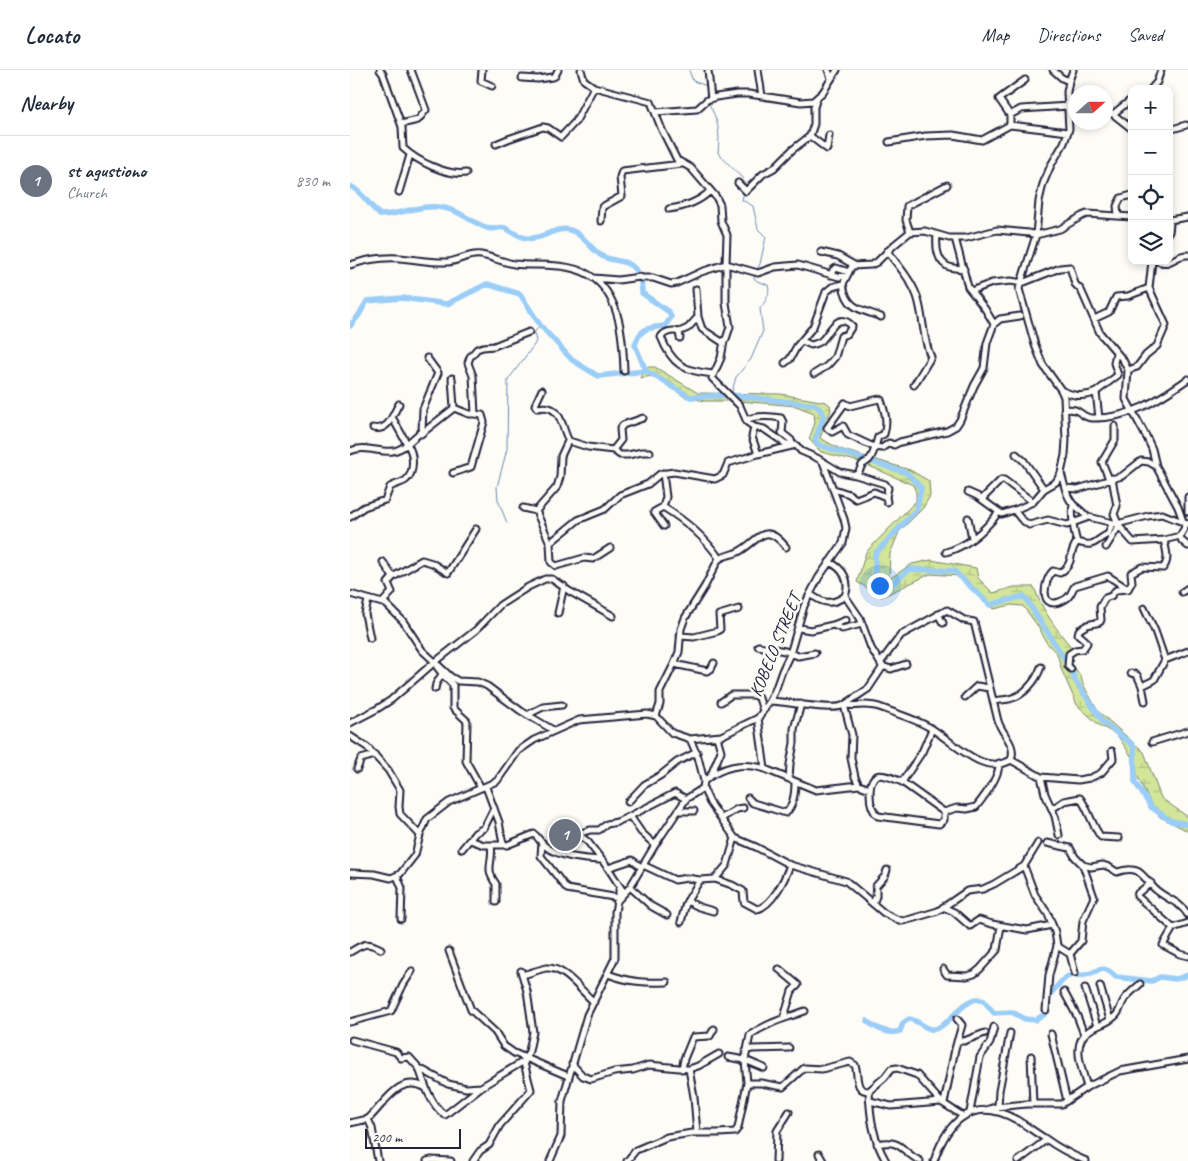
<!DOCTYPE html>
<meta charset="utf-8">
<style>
body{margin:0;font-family:Caveat,sans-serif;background:#f2f2f3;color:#1f2937}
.controls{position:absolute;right:15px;top:15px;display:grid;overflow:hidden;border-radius:10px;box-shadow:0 2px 8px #0003}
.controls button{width:45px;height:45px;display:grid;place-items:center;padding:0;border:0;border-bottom:1px solid #e0e1e3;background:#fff;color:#1f2937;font:25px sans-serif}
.compass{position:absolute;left:718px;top:15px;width:45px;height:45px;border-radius:50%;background:#fff;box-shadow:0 2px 8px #0003;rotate:69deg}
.scale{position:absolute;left:15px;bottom:12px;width:96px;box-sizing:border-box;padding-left:5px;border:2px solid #22223b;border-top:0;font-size:14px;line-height:18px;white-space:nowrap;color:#22223b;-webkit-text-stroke:4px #fdfcf7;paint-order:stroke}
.you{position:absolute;left:529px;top:515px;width:18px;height:18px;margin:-12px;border:4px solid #fff;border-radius:50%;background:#1a73e8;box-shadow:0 0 0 8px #1a73e833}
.badge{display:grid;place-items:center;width:32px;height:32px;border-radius:50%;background:#ea580c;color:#fff;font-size:16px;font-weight:700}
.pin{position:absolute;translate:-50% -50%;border:2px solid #fff;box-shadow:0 1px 5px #0006}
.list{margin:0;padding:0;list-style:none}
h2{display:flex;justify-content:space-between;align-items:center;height:65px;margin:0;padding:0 20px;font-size:21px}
h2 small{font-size:16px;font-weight:400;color:#747a83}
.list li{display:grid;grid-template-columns:32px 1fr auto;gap:15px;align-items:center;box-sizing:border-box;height:90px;padding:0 20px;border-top:1px solid #e0e1e3}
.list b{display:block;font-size:19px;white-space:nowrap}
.list p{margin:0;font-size:16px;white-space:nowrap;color:#747a83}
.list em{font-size:16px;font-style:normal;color:#747a83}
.icon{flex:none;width:28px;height:28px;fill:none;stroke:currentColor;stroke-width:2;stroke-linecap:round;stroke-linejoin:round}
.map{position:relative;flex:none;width:838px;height:1091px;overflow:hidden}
header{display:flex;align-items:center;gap:30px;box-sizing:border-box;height:70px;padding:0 25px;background:#fff;border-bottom:1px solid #e0e1e3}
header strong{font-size:24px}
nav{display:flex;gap:28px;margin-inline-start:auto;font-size:18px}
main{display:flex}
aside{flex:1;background:#fff}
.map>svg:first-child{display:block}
.wetland{fill:url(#wetland-marsh);stroke:#7a846a}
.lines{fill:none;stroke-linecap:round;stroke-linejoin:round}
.stream{stroke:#6a89ac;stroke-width:1}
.river{stroke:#9acdf7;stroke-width:5.5}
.minor-casing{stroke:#22223b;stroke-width:9}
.minor{stroke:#fdfcf7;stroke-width:5}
.labels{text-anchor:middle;stroke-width:5;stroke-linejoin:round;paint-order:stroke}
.street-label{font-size:18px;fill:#22223b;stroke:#fdfcf7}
</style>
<header>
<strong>Locato</strong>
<nav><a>Map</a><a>Directions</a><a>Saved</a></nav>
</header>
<main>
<aside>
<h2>Nearby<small></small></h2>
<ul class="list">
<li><span class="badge" style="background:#6b7280">1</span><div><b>st agustiono</b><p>Church</p></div><em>830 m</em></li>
</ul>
</aside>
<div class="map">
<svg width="838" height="1091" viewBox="0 0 838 1091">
<defs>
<pattern id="wetland-marsh" width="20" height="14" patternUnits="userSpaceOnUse" patternTransform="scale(1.25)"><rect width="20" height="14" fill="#d2e599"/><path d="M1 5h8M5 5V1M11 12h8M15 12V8" fill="none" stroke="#b4c485"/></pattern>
</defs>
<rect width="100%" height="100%" fill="#fdfcf7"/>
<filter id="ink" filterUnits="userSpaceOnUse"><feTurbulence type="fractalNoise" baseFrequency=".02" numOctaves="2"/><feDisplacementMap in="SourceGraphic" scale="10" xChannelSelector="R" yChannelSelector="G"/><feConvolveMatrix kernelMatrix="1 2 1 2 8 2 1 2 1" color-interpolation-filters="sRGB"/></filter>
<g filter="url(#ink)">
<path class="wetland" d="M295,297h10l43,26 82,1 46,8 4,3 1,5 -11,28 20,11 70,21 19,11 1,15 -7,12 -24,24 -9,22 -1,25 23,-15 19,-4 45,8 2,10 15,15 21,-6h20c8,23 22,42 38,61l-1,15 9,12 4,11 14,25 46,41 17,46 27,19v13h-2l-26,-13 -10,-15 -15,-31 -3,-14 -15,-22 -18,-10 -22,-20 -15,-34 -5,-17 -11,-12 -6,-13 -17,-23 -12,-1 -17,4 -17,-14 -17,-19 -30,-2 -48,23 -25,-15 9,-30 50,-51v-9l-3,-7 -53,-23 -39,-10 -12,-13 6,-16 -1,-10 -18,-7 -57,-5h-34l-20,-4 -32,-21 -13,2z"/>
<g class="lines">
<path class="stream" d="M339,0l4,11 14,5 -1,12
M358,32c11,20 12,29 10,51l28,29 -1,6
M394,122l-2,8 11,6 5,23 8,8 -6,27 -4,7
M381,325l5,-18 15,-18 12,-28 -3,-22c5,-8 11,-14 8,-24l-11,-4 -3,-3 1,-3
M157,453l-9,-23 -1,-13 10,-38 1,-69 26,-35 2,-4 -2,-8 6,-8"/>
<path class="river" d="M0,116c13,6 19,20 30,29 20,0 37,-10 57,-8 20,1 32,14 50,21 6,3 11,-2 18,0 7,3 13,8 21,10 15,3 29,-12 44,-8 13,3 21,20 32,26 11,6 23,3 32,12 7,6 8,16 8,25l27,19 2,5 -6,9c-16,2 -25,1 -30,19l11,26
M0,256l9,-11 8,-14 35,-3 45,6 40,-20 33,10 20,31 32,35 26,16 48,-5 44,26 41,-2 84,10 7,6 2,5 -9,24 4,5 88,28 14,15 -4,21 -42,45v25l14,7 21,-17 44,2 36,34 34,-9 47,73 4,11 28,42 31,24 1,36 16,25 20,14 17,3
M517,951c8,7 22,14 33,10l3,-8 6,-4c8,1 14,8 22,10 13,3 29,-27 46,-30l7,2 10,12 18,-1 13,7 11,1 9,-6c2,-5 1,-11 3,-16 2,-4 16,-21 21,-22 5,-2 11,0 16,-1 16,-4 17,-12 31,2l36,4 8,-4 16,2 12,-4"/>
<defs>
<path id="minor" d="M30,0l3,4 19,53 1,21c14,13 43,28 63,25
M132,0l-1,11 11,5
M231,0l3,10 10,7 57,15 11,28 15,30 14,8 25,29 4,8 1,16 6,14 -1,29 -25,8 -24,11 -6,1 -18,-6h-12l-1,-1 -22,3 -24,-2
M358,0l3,29
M408,0l4,26
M478,0l3,8
M703,0l9,8 7,3
M172,8l16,1 15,-2 2,-1 3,-6
M801,19l6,-7 4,-12
M718,28l8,2
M306,42l41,-3 10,-9 9,-3 21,-3h12l52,8 12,-1 10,-9 14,-22
M756,42l7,2 19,15
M763,44l19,-15
M660,45l-11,-16 26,-19
M51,54l17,-4 8,-10c-5,-13 -10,-27 -15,-40
M660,55v-10l11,-6 48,-3
M819,60l17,-5
M460,66l17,13 2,-14
M539,72l37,-6 27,-1 29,5 28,-15 58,7
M146,74l12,-5 35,-12 5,1 13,9 15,-16 18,-34
M388,113l8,8 17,-17 11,-6 18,-18 18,-14 4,-12v-17l3,-9
M49,122l11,-37
M319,139c15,-2 30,-7 41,-18
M768,145l-1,-9 4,-8 11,-3
M819,150l19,-3
M251,151l1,-14 20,-11 -2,-19 2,-6 60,-7
M560,162l-4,-12 1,-14 40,-21
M819,162l1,-8
M587,165c-1,11 -1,25 10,31 6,3 11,2 17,3
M605,168l13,49 17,22 9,15
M537,181c11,14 24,29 30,45 7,20 5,42 14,61l-17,28
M471,182l17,4 16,9
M807,191c15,6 18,-7 31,-6
M0,195c15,-5 32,-8 49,-7 16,1 33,5 49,4 11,-1 21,-9 33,-7 11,2 22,7 33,9 26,3 59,-3 81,15 26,21 28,61 29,92
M481,205l2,-5 3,-2 13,4
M493,214c4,26 18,25 38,33
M346,219l2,28 4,12 20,13 4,-3 4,-12 -4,-24v-39l32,9 17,-6 23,-2 41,12 8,-2
M621,221l21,-8 19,-2 11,2 38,-15 10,-1 5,17 6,6 19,43 23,27 5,10 -2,29 21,39 5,11 4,17 22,41 7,20 -5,9 -16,4c2,10 6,20 -1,28l-21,-1 -11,6 1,9 -4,7
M744,249l15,-7 7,-15 12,-1 21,-8 3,-27
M329,262c-6,-2 -14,-1 -18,5 11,28 23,34 52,37
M330,268l-1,-6 9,-4 10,-11
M452,271l9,4c3,-1 9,-2 11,-5 7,-6 15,-30 30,-14l-5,8 -6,2 -6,21 -8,9 -13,8
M435,293l5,-4 7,-13 16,-19 13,-35 6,-5 11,-3 9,-18 19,-1 6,-3 17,-17 16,-13 15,-1 24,7h17l31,-8 32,3 7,2 24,-6 22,-13 5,-2 45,3
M778,300l9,-3 9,-12 11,-9 9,-21 -17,-37
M102,308l2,30 15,6h6l-2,-38 -5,-13 2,-6 7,-8 6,-2 11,-1 35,-14
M192,320l-7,15 2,3c4,0 8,-2 12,0 13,3 14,24 20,33l19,6 25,3 7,5h8l14,-3h8
M711,320c12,6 22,8 35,2
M714,340c16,-4 17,8 28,8 38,1 66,-18 96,-39
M749,348l-3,-26 22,-17 -4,-12 2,-10
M396,350c11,-5 23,-4 35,-2l2,4 -1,11 9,7 1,3 -6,1 -22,-15 -10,-2
M23,358c16,4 19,-13 26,-24
M71,364l33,-26
M263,380l8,-10 -1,-11 3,-4 20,-7
M0,381c21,-9 38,10 57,-7l-15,-27
M408,384l38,-9 5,6 16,7 23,14 16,3c4,-3 4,-6 6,-10 2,-2 5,-3 7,-5 5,-5 7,-17 9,-23l6,-3c4,-12 1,-22 -3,-34l-2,-1 -29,7 -5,-3 -18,25 5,4 11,-6 5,9 26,12 8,1 7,-5 5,2 6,-3 47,-11 9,-5 4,-6 14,-34 10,-18 3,-25 7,-19 6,-5 20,-3
M666,384l8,7 20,28 12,-7 5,-9 4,-18 1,-15 -2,-43 -3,-7 -18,-25 -8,-20 -16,-56 17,-54 3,-34 4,-17 8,-19 13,-22 5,-14 -2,-37 2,-11 4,-11
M103,403l18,-6 13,-45 -2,-7 -7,-1
M313,403l3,24 -3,10 -9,5 10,14
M711,403c3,10 5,25 13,32 5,4 9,7 13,12
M506,405l29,9 3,4 -2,9
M759,409l-7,-17 13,-22v-14
M715,418l13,1 44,-13 19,-15 8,1 7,4
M484,419l15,5 7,5 18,-7 12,5 1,5
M618,422l9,4 25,18 12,-4 7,9 8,6 19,-5 19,5 22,-8 28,7 31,-8 14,-2 26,10
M838,427v15
M632,429l19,-19h3l29,22
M723,435c-2,9 1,28 4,37 18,6 17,-1 31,-8l4,-10
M313,437c23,14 41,29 56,51
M173,438l13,3 14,32
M665,440l18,-8 11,-13
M186,441l21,-24 3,-10 1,-21 7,-15
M0,447l14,-10 21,-7 5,-13c5,-3 12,-4 16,-7 9,-8 8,-27 1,-36l15,-13 1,-22 15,-36 -11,-15
M618,448l4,20
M769,456l14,16 31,-2
M830,466l2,5 6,5
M727,472c-10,13 -1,20 -17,31l-7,-2c-9,8 -14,38 6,31 3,-1 8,-3 10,-6 3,-3 3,-7 6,-10l33,-10 20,13
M756,477l13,-21 -5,-12 3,-8 -5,-28
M260,478l-17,11 -9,-1 -28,8 -5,-4 -1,-19 28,-23 27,-11 15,-14 28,-11 12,-10 14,-2 41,7 8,-4 5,-12 30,-9 -6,-17 2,-10 -7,-5 -7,-16 -28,-28 9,-20 3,-17
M596,482c22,-6 39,-22 53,-40
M33,492l10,15 -5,6 4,9 -9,10
M43,507l29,-17 10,3 16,10 28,-44
M832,522l6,-4
M0,524l36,10 17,17 19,29 29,27 7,4 20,1 9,4 34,25 32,19
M460,524c12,9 21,12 35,2 6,-15 -2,-28 -16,-34
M495,526l15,22 11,30 11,18 9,3 15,-5
M18,530l-3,14 5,24
M794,538l11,23 10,29
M208,543l6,-27
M588,544l5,9
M483,555l13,-5
M449,558l12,2 22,-5 9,4 20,-5
M330,566l14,1 24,-6 2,-2 -1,-14 20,-6
M408,576l27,5 13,5 17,-3
M324,594l5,-12 2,-23 4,-11 20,-32 13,-26c6,-5 15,-5 22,-9 20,-12 25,-30 46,-4
M87,597l7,9 9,9v23l14,13 -1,40 15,27
M721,599l-3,-3 1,-12 6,-4 8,-1 4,-6 -2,-3 -7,-6 1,-4 8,-5 13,-3 1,-2 -1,-13 5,-9 6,-2 5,-6 12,-1
M781,603l6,2 5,11 3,15
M792,616l12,-6 11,-20 23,-9
M85,619l1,-5 6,-10
M615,627l12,-11 12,2
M420,631c16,0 64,11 74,4 15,2 22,-3 38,3 15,6 33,11 47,19 23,13 53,50 82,33
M643,631c5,-1 10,-1 16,-2 15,-3 27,-18 32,-32
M371,632l10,-7h23l5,3 4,13
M177,645l16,-8 19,-2
M306,646l4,-12v-12l14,-28 33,7 4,-2 3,-6
M408,648l7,51 51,21 43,-5
M0,653l27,-14 14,-9 39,-34 46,-36 24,-25 28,-18 17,-8h7l17,12 44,25
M582,659l-10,23 -20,30c-18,-8 -32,-14 -32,12 0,8 2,17 8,22l61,8 5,-4v-8
M0,666l17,11 21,23 12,20 -1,17 1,7 20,21
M340,669l8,18 6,24 -1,7 7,15 25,35 21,9 34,18 56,16 38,32 12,6 7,2 8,-2 27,-8 29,-20 16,-2 11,-5 30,-18 14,-23
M802,672l36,-11
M661,690l30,17 37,3 12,-2 11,-5 12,-14 -1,-8
M7,699l4,-10 14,-4
M361,705l10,-24 -4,-14
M691,707l4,17 10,22 4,19
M439,709l1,-15 4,-21v-14l7,-25
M354,711c17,-14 39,-20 61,-12
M552,712l42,30 13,-4 10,1 9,-2c8,-10 24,-31 23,-44
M136,717l13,35 4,22
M520,719l-11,-4 -4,-8 -4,-19 1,-23 -8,-30 24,-16 14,-21 -1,-6 20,-27 46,-25 17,10 10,2 24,99c4,14 19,23 13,39
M398,728l5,5 33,10c7,-7 9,-21 9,-31
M278,732l16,-17 17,-10 16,-13 20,-10
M702,739l12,-8 16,-3c9,12 12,28 21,39l18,1
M328,741h16
M372,748l15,-9 6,-1
M228,764l10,8 20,26 24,-8 9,7
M228,764l12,-4h9l8,-6 10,-2 13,-6
M120,770l14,5h23l27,-11c5,3 6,9 11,12 14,11 38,13 55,14
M192,772l-1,14 26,33 52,9v-8
M697,773l23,5 5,9 8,8 8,2 12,-2 6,2 8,5c6,-2 13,-4 20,-1 7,4 11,11 17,17 11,11 26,13 34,27
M141,775c3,17 -7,23 5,39v18
M305,775l-14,-13 -11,-16 45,-23 11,6
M112,779l13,-16 9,-5 10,-20
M293,795l32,15 12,-2 13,2 15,-1 17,6 11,6 1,11 13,7c15,-3 28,-30 33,-44
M674,796l11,29 13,19 7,18 2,14 -8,29 -3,35
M258,798l15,23
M0,803l24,1 17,4 9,-4 15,-19 5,-20 7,-16 22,-17 48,-21 21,-30 16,-11 45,-20 68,-6 9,2 16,17 18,6 31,-3 37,-18 12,-17 6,-13 6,-17 8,-17 14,-48 6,-12 9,-17 24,-34 3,-15 -2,-9 -21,-57
M47,806l5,12 -1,31
M365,809l12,-14 8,-27
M801,813l-13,10 -1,3 36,32
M280,817l21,19 16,9
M337,831l12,6 14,4
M523,834l3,-8v-10l9,-10 2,-6
M593,837l11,5 16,14 9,-6 13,4 35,6 25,-5
M331,852l5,-19 14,-23
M823,858l-10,17 17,9 8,2
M823,858l15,-5
M707,876l13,8 5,19
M99,881l22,59 24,22 9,14 10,7 54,23
M0,882c14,-8 16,-11 31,-3
M720,884l11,-13 2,-20 11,-24 -11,-32
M429,899l19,16 -6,6 -8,26
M593,899l4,6 20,1 7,-2 6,-5 17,-19 4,-24
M258,904c20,8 38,9 59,8
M172,905c8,-2 16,-5 24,-7 18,-2 35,23 48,34
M750,916l10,34
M735,918l12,38
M714,922l13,24 7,18
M0,952l41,-11 12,-26 9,-14
M701,964l16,67
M2,970l44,12 5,6 8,-1 10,11 29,16 18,4 15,-1 43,-26
M607,971h7l21,-8
M396,981l6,-2 37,-1
M681,986l2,48
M378,987l17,3 19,8
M222,994l11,12 8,3 23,-7 19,-2 16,-5 40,4 9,-3 21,-12
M69,998c5,15 12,38 26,47l36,-28
M332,999l2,-10 9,-22 17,-1 4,-7
M339,999l5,28 3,36
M397,1013h14l22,4 21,-19 18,1 28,-7 5,3c4,11 -1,26 14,26
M737,1017c-5,-18 -17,-45 3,-57 8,-5 18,-7 24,-13 6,-4 6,-11 10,-17 4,-6 11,-11 16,-16
M520,1031l21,5 50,-4 22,14
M594,1033l11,-54 7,-24 -5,-6
M648,1037l1,-16 11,-58
M636,1040l9,-3 32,-3h35l25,-17 33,-16 68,-12
M620,1042l10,-55 10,-14 4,-16
M18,1049c17,-15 30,-46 58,-31
M0,1053l18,-4 4,9 6,33
M527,1074c26,-5 23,7 43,17
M469,1084l4,7
M77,1091l4,-1 20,1
M123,1091l7,-10 9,-6 11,-20 31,-35 -7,-27 5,-12 4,-19 -6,-41 -6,-20
M200,1091l11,-25 1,-35 25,-86 28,-57v-46l2,-11 13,-14 25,-42 31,-46 17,-11
M277,1091l9,-11 31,-13 25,-4h27l16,-1 3,-4 9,-45 -2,-23 5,-25c19,-13 34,-16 55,-24
M426,1091l1,-30 12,-19
M536,1091c-13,-22 -16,-44 -17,-70l16,-14 6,-8 6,-1 20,7 24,27
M584,1091c14,-42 40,-65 83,-41 10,6 19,13 29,19 12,9 26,16 40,22
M668,1091l28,-21"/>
</defs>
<use href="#minor" class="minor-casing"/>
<use href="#minor" class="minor"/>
</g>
</g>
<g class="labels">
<g class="street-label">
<text transform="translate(425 575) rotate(-68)" y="6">KOBELO STREET</text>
</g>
</g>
</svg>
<div class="controls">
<button>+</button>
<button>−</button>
<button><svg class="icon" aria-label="locate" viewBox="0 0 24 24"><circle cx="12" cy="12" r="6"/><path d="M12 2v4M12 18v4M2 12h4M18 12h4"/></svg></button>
<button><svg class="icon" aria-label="layers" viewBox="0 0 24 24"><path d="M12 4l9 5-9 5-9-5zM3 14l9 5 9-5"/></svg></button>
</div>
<svg class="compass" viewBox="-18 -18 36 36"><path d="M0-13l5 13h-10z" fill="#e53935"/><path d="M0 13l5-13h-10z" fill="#747a83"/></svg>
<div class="scale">200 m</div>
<div class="you"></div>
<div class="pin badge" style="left:215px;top:765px;background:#6b7280">1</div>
</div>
</main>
